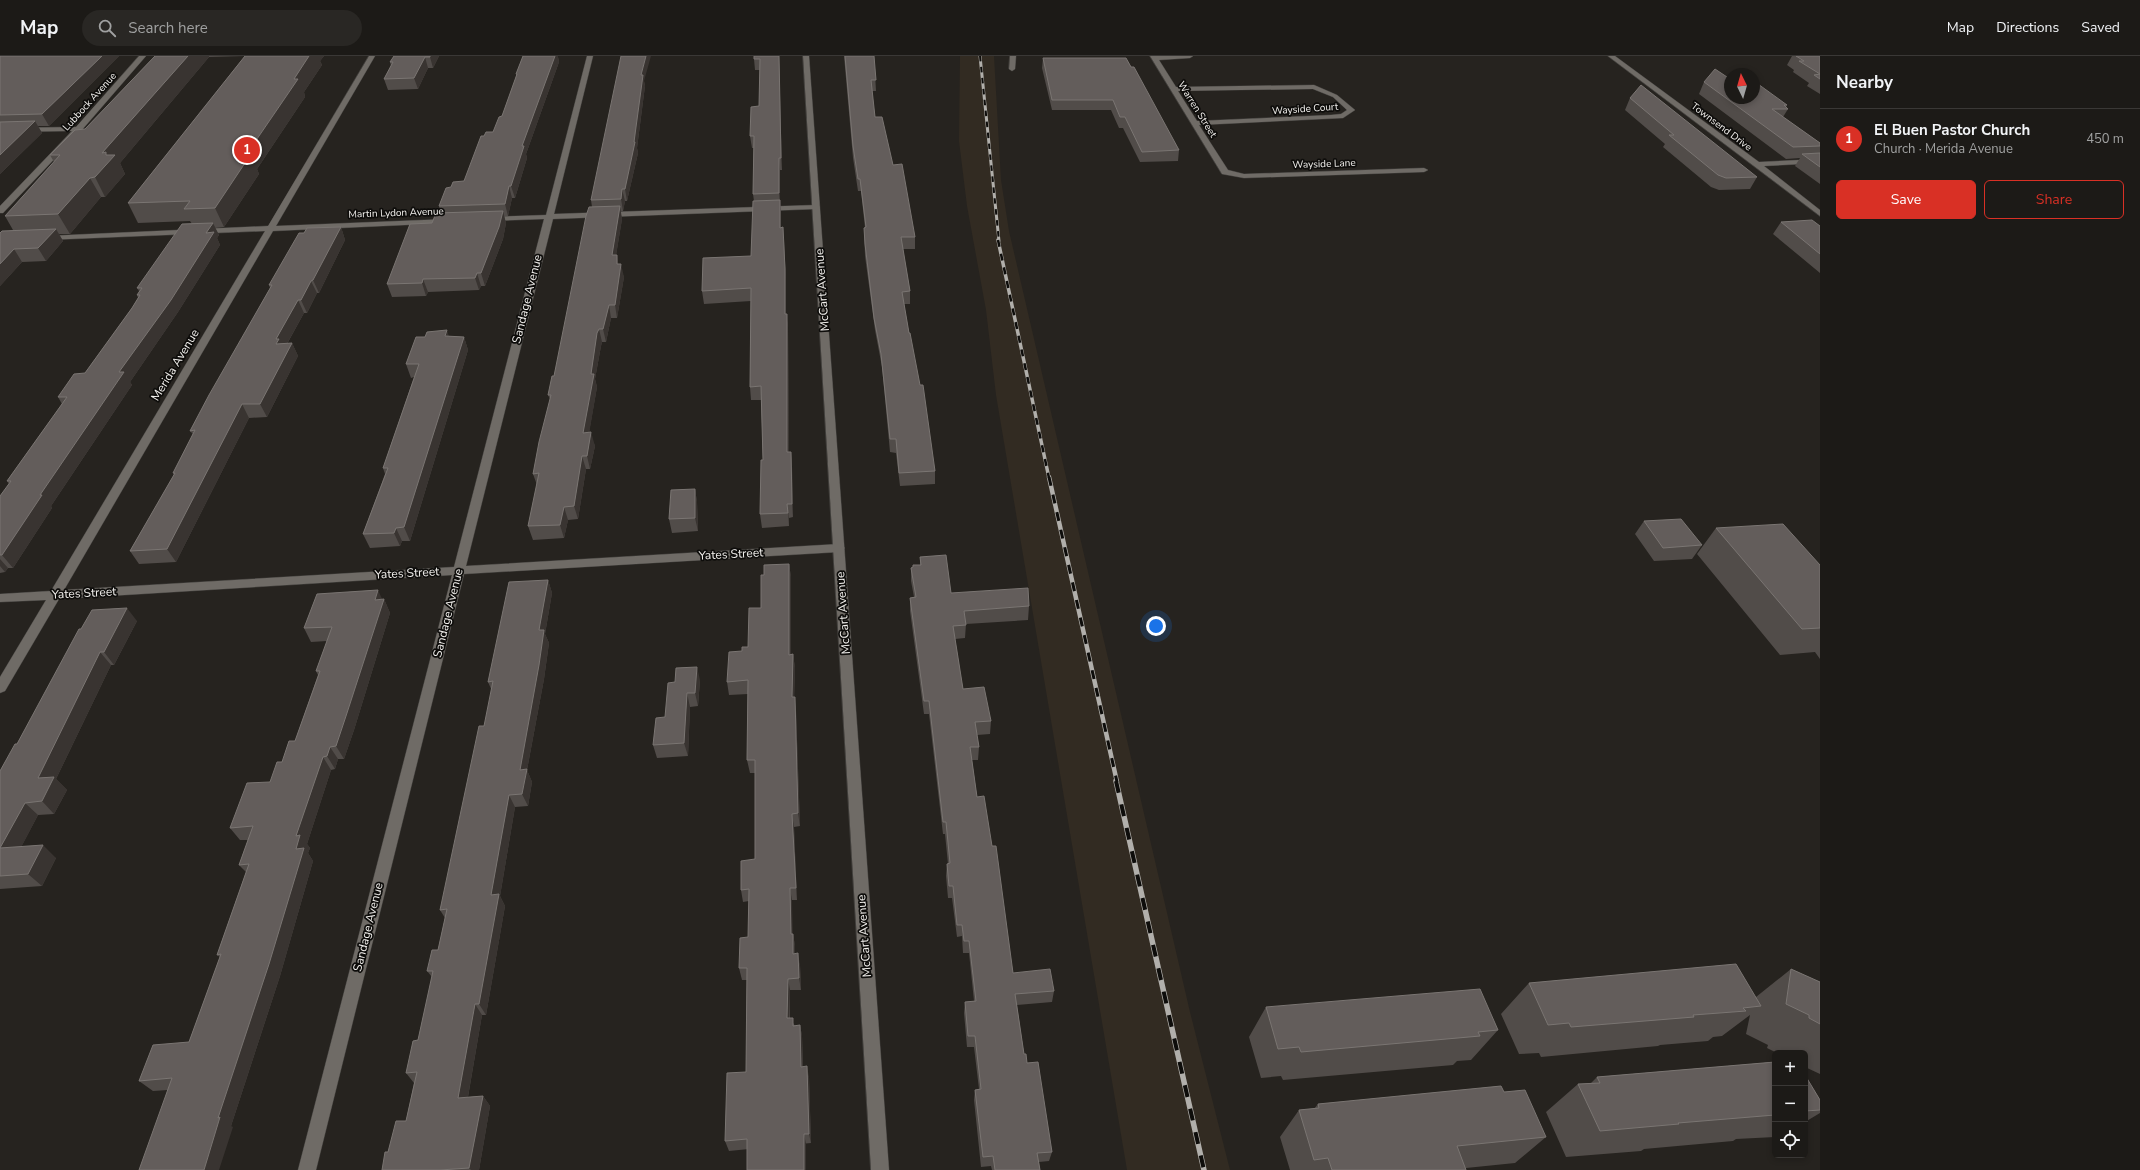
<!DOCTYPE html>
<meta charset="utf-8">
<style>
body{margin:0;font-family:"Nunito Sans",sans-serif;background:#292724;color:#f1f3f6}
.controls{position:absolute;right:12px;bottom:12px;display:grid;overflow:hidden;border-radius:6px;box-shadow:0 2px 6px #0003}
.controls button{width:36px;height:36px;display:grid;place-items:center;padding:0;border:0;border-bottom:1px solid #3a3836;background:#1c1a17;color:#f1f3f6;font:20px sans-serif}
.compass{position:absolute;left:1724px;top:12px;width:36px;height:36px;border-radius:50%;background:#1c1a17;box-shadow:0 2px 6px #0003;rotate:355deg}
.you{position:absolute;left:1156px;top:570px;width:14px;height:14px;margin:-10px;border:3px solid #fff;border-radius:50%;background:#1a73e8;box-shadow:0 0 0 6px #1a73e833}
.badge{display:grid;place-items:center;width:26px;height:26px;border-radius:50%;background:#d93025;color:#fff;font-size:13px;font-weight:700}
.pin{position:absolute;translate:-50% -50%;border:2px solid #fff;box-shadow:0 1px 4px #0006}
.list{margin:0;padding:0;list-style:none}
h2{display:flex;justify-content:space-between;align-items:center;height:52px;margin:0;padding:0 16px;font-size:17px}
h2 small{font-size:13px;font-weight:400;color:#a0a1a1}
.list li{display:grid;grid-template-columns:26px 1fr auto;gap:12px;align-items:center;box-sizing:border-box;height:60px;padding:0 16px;border-top:1px solid #3a3836}
.list b{display:block;font-size:15px;white-space:nowrap}
.list p{margin:0;font-size:13px;white-space:nowrap;color:#a0a1a1}
.list em{font-size:13px;font-style:normal;color:#a0a1a1}
.actions{display:flex;gap:8px;padding:12px 16px}
.actions a{flex:1;padding:9px 0;border:1px solid #d93025;border-radius:6px;text-align:center;font-size:14px;color:#d93025}
.actions .main{background:#d93025;color:#fff}
.icon{flex:none;width:22px;height:22px;fill:none;stroke:currentColor;stroke-width:2;stroke-linecap:round;stroke-linejoin:round}
.map{position:relative;flex:none;width:1820px;height:1114px;overflow:hidden}
header{display:flex;align-items:center;gap:24px;box-sizing:border-box;height:56px;padding:0 20px;background:#1c1a17;border-bottom:1px solid #3a3836}
header strong{font-size:19px}
nav{display:flex;gap:22px;margin-inline-start:auto;font-size:14px}
.search{width:280px;height:36px;background:#292724;display:flex;align-items:center;gap:10px;box-sizing:border-box;padding:0 14px;border-radius:22px;color:#a0a1a1;font-size:15px}
main{display:flex}
aside{flex:1;background:#1c1a17}
.map>svg:first-child{display:block}
.built{fill:#322b22}
.lines{fill:none;stroke-linecap:round;stroke-linejoin:round}
.minor-casing{stroke:#413f3c;stroke-width:1}
.secondary-casing{stroke:#413f3c;stroke-width:1}
.minor{fill:#6f6b66;fill-rule:evenodd}
.secondary{fill:#6f6b66;fill-rule:evenodd}
.rail-far3-casing{stroke:#b1afab;stroke-width:3}
.rail-far2-casing{stroke:#b1afab;stroke-width:3.5}
.rail-far1-casing{stroke:#b1afab;stroke-width:4.5}
.rail-casing{stroke:#b1afab;stroke-width:5.5}
.rail-far3{stroke:#0e0d0b;stroke-width:2;stroke-dasharray:5.5;stroke-linecap:butt}
.rail-far2{stroke:#0e0d0b;stroke-width:2.5;stroke-dasharray:7;stroke-linecap:butt}
.rail-far1{stroke:#0e0d0b;stroke-width:3;stroke-dasharray:9;stroke-linecap:butt}
.rail{stroke:#0e0d0b;stroke-width:4;stroke-dasharray:12;stroke-linecap:butt}
.wall{fill:#514c49}
.shaded-wall{fill:#393431}
.building{fill:#635d5b;stroke:#7a7572}
.labels{text-anchor:middle;stroke-width:3.5;stroke-linejoin:round;paint-order:stroke}
.far-street-label{font-size:10px;fill:#f4f2ef;stroke:#0e0d0b}
.street-label{font-size:12px;fill:#f4f2ef;stroke:#0e0d0b}
</style>
<header>
<strong>Map</strong>
<div class="search"><svg class="icon" aria-label="search" viewBox="0 0 24 24"><circle cx="10" cy="10" r="6"/><path d="M15 15l6 6"/></svg>Search here</div>
<nav><a>Map</a><a>Directions</a><a>Saved</a></nav>
</header>
<main>
<div class="map">
<svg width="1820" height="1114" viewBox="0 0 1820 1114">
<rect width="100%" height="100%" fill="#26231f"/>
<path class="built" d="M960,0h34l7,124 8,51 181,781 40,158h-103l-131,-775 -10,-85 -19,-104 -8,-65z"/>
<g class="lines">
<defs>
<path id="minor" d="M139,0h7l-65,75 -78,82h-3v-7l72,-75 -72,1v-4l76,-1z
M369,0h6l-99,170 173,-7 4,2 -4,2 -176,8 -209,359 390,-23 90,-348 -54,2 -4,-2 4,-2 56,-2 41,-159h6l-39,158 262,-9 4,2 -4,2 -263,10 -87,347 373,-22 6,4 -6,4 -375,22 -148,596h-18l154,-595 -393,24 -54,92 -5,2v-16l46,-77 -46,2v-8l51,-3 214,-360 -219,9 -4,-2 4,-2 222,-10z
M1010,0h6l-1,13 -3,2 -3,-2z
M1150,0h43l-3,2 -31,2 17,27 138,-2 23,10 18,15 -12,8 -144,7 29,45 16,4 180,-6 4,2 -4,2 -180,6 -22,-4zM1313,33l20,8 14,13 -6,4 -10,1 -134,6 -19,-30z
M1608,0h7l144,106 61,-3v4l-56,3 56,44v6z"/>
<path id="secondary" d="M803,0h6l80,1114h-18z"/>
</defs>
<use href="#minor" class="minor-casing"/>
<use href="#secondary" class="secondary-casing"/>
<use href="#minor" class="minor"/>
<use href="#secondary" class="secondary"/>
<defs>
<path id="rail-far3" d="M980,0l19,185"/>
<path id="rail-far2" d="M998,184l51,238"/>
<path id="rail-far1" d="M1049,421l68,305"/>
<path id="rail" d="M1116,725l88,389"/>
</defs>
<use href="#rail-far3" class="rail-far3-casing"/>
<use href="#rail-far2" class="rail-far2-casing"/>
<use href="#rail-far1" class="rail-far1-casing"/>
<use href="#rail" class="rail-casing"/>
<use href="#rail-far3" class="rail-far3"/>
<use href="#rail-far2" class="rail-far2"/>
<use href="#rail-far1" class="rail-far1"/>
<use href="#rail" class="rail"/>
</g>
<path class="wall" d="M0,0h119l-70,70h-11l4,7 -42,41z
M155,0h169l-4,5 2,4 -18,27 1,5 -48,72 2,5 -35,53 -9,1 4,7 -2,3 3,7 -42,67 -48,70 2,3 -81,121 1,2 -39,60h-5l-3,4 -5,1v-77l9,-12 -2,-3 55,-77 -4,-7 27,-24 47,-65 6,-10 -1,-3 2,-4 -2,-3 55,-64 -2,-3 -52,2 -10,-20 117,-147 -36,1 -89,106 5,11 -20,23h-4l-31,37h-11l4,7 -17,20 -24,1 -22,24v-53l13,-3 -8,-14 49,-54 -4,-7 35,-26z
M394,0h45l-6,12h-5l-10,21 -30,1 -4,-11 7,-13 -1,-4z
M523,0h35v1l1,5 -33,92 1,4 -12,40h-3l-4,18h-4l2,7 -3,16 -18,47h-4l-2,4 -51,2 -2,4 -34,1 -5,-13 45,-61 9,-10 -2,-7 12,-19 13,-6 20,-45 9,-4 9,-16 14,-39v-3z
M779,0l3,114h-2v35l1,23 3,12 2,41v33l2,13 1,125h2l1,14 1,51 -4,1v8l-27,2 -2,-14 3,-54 -2,-60h-10l-1,-13 1,-86 -47,3 -2,-13 49,-35 3,-55 -1,-7 1,-46h-2l-2,-12 9,-30 1,-36h-5l-1,-11z
M844,0h30l2,35h-4l3,26 18,48 22,72v12h-12l7,42v13h-6l5,29 26,138v13l-35,2 -4,-33 -6,-1 -8,-85 -7,-37 -10,-74 -1,-28h1l-4,-37h-3l-5,-33z
M1792,0h28v38l-13,-8 2,-3 -16,-11 1,-2 -7,-5z
M1043,2h83l53,92 -1,11 -38,1 -17,-34h-4l-8,-18h-59l-10,-42z
M644,25l1,5 -8,62 1,5 -11,48h-2l-2,10h-3l2,8 -6,36 2,9 6,13 -7,41h-6l-5,24h-4l-1,4 -6,33 2,8 -8,45 6,14 -5,23h-4l-8,50 -10,1 -4,18 -31,2 -5,-14 9,-41 -4,-11 17,-75 -2,-4 6,-19 38,-169 -1,-7z
M1704,26l26,16 57,7 -1,2 2,2 -5,8 37,26v41l-25,-18 5,-8 -14,1 -87,-65z
M1630,42l127,79 -7,12 -31,1 -8,-3 -48,-40 2,-3 -40,-34z
M1781,166l39,4v47l-47,-39z
M341,171l4,13 -26,53h-2l-10,20h-3l-17,31 5,-1 6,13 -31,61 -18,1 -73,144 -37,2 -9,-13 44,-76 -1,-2 20,-39 -3,-3 80,-143 -1,-3z
M449,280l15,1 4,13 -58,191h-8l-2,5 -30,2 -7,-14 22,-60 -2,-6 31,-91 -3,1 -5,-14z
M695,433l2,13 1,29 -26,2 -3,-14z
M1644,465l58,24 -10,14 -38,2 -19,-27z
M1716,472l104,37v94l-5,-7 -35,3 -83,-101z
M920,501l31,36 78,13 -1,14 -62,4 -1,14 -10,1 8,50 28,32 -1,13 -13,1 2,12 -1,13h-6l5,37 36,176 41,18 -2,11 -35,3 7,49 3,9 25,89 -3,9 -10,1 1,8h-48l-1,-4 -10,1 -7,-67 1,-10 4,-1 -5,-42h-7l-3,-34 1,-11 9,-1 -5,-48h-6l-1,-17 -5,1 -5,-39h-4l-2,-22 1,-12h1l-3,-30h-2l-14,-120h-5l-14,-103v-13l4,-1 -3,-16v-13l2,-1 7,-2z
M789,508l2,13v77h2l2,14 -1,29 2,13 4,116 -6,1 3,73h-5v34h1l2,12v8l5,11 1,25h-11v28l5,8 5,-1 2,11 1,31 6,10 2,66 -82,8 -4,-10 21,-69 1,-92h-5l-3,-12 9,-31 1,-36 -6,1 -2,-12 14,-31v-86h-5l-3,-13 1,-66 -19,1 -2,-13 15,-31 6,-4 13,-39 3,-33z
M548,524l4,13 -7,41 4,9 -5,36 -17,91 5,12 -4,24 -13,1 -15,89 5,10 -19,109h-4l-14,82 15,-1 7,10 -11,64h-97l6,-18 18,-31 8,-38 -8,-10 12,-33 14,-63 -5,-6 11,-21 7,-32 -5,-8 44,-184 8,-35 -4,-9z
M383,543h1l6,14 -36,117 -10,29h-6l-3,10 -4,1 -24,74 3,4 -2,5 5,8 -33,115 -49,150 2,1 -65,-37 -15,1 -14,-10 50,-39 31,-85 -3,-2 29,-83 -7,-7 9,-25h-8l-10,-12 40,-46 12,-20 13,-21 23,-66 -2,-4 11,-30 -16,1 -7,-14z
M137,565l-23,44h-3l-55,114 11,11 -13,24 -16,1 -17,32 35,11 -14,28 -42,3v-118l17,-27 64,-115z
M700,624l-2,26 -8,1 -2,49 -31,2 -4,-13 12,-28z
M1791,913l29,13v92l-15,-7v-14h-28l-10,-5 1,-3 -22,-11 4,-19 -28,21 -9,1 -5,4 -48,4 -2,1 -117,11 -2,-4 -20,1 -18,-40 28,-31 227,14z
M1266,951l232,23 -27,30 -14,1 -4,4 -170,15 -2,-4 -20,2 -12,-41z
M1775,1006v75l-39,2 -3,2 -89,8 -3,2 -75,6 -20,-45 32,-28h12l7,-7z
M1805,1019l15,25v13l-15,9z
M1504,1036l42,45 -31,26 -49,5v2h-176l-10,-33 19,-27 15,-1 4,-5z"/>
<path class="shaded-wall" d="M102,0h17l-70,70 -7,-12z
M188,0h21v1l-89,106 5,11 -20,23 -10,-20 7,-24z
M309,0h15l-4,5 2,4 -18,27 1,5 -48,72 2,5 -35,53 -9,-19 31,-53 48,-76z
M430,0h9l-6,12 -3,-11z
M555,0h3v1l1,5 -33,92 1,4 -12,40 -4,-12 11,-40z
M646,0h5l-7,25 1,5 -8,62 1,5 -11,48 -2,-12 9,-47 7,-67z
M779,0l3,114 -1,-12z
M425,1l3,11 -10,21 -4,-11z
M35,65l7,12 -42,41v-19z
M779,102l1,12v35l-1,-12z
M90,122l11,19 -31,37 -12,-20z
M509,130l3,12 -4,18 -3,-12z
M622,133l3,12 -2,10 -2,-12z
M780,144l1,12v28l-1,-12z
M620,150l2,13 -8,49 -2,-13z
M503,155l3,12 -3,16 -18,47 -4,-13z
M213,167l6,12 -2,3 3,7 -42,67 -48,70 2,3 -81,121 1,2 -39,60 -11,-13 38,-60 79,-123z
M341,171l4,13 -26,53 -6,-13z
M783,171l3,54v46l-1,-13z
M56,173l7,12 -17,20 -8,-13z
M14,193l8,13 -22,24v-22z
M617,199l2,13 2,-4 3,13 -7,41 -2,-13 2,-41z
M477,217l4,13 -2,4 -4,-12z
M423,223l5,13 -2,4 -4,-13z
M311,225l6,12 -10,20 -6,-13z
M298,244l6,13 -20,36 -8,-5v-5z
M609,249l2,13 -5,24 -3,-13z
M787,258l1,13 1,139 -2,-14z
M599,273l3,13 -1,4 -6,33 2,8 -10,59 -4,-13 8,-59 6,-41z
M447,274l4,13 -6,-7z
M464,281l4,13 -58,191 -6,-14z
M292,287l6,13 -31,61 -7,-13z
M242,348l7,14 -73,144 -9,-13z
M591,376l4,14 -5,23 -3,-13z
M791,396l1,14 1,51 -1,-13z
M582,400l4,13 -8,50 -4,-13z
M695,433l2,13 1,29 -3,-13z
M787,448l2,14v8l-1,-13z
M564,451l4,13 -4,18 -4,-13z
M396,472l6,13 -2,5 -6,-13z
M0,503l8,9 -3,4 -5,-6z
M789,508l2,13v91l-2,-13z
M548,524l4,13 -7,41 4,9 -5,36 -17,91 5,12 -4,24 -6,-12 -2,-24 19,-140z
M378,534l5,11 1,-2 6,14 -36,117 -10,29 -8,-13z
M127,552l10,13 -23,44 -10,-13z
M100,596l11,13 -55,114 11,11 -13,24 -12,-13 -4,-23z
M793,598l2,14 -1,42 -2,-13z
M697,611l3,13 -2,26 -3,-13z
M687,637l3,14 -2,49 -4,-13z
M795,641l1,13 4,116 -2,-13z
M330,691l8,12 -3,10 -8,-13z
M323,701l8,13 -24,74 3,4 -2,5 5,8 -33,115 -49,150 2,1 -14,43h-15l92,-334z
M509,739l6,12 -15,89 5,10 -19,109 -7,-11 12,-109z
M25,747l13,12 -24,46 -14,-13z
M792,758l2,13 3,73 -1,-12z
M43,789l13,13 -14,28 -14,-12z
M790,832l2,12 1,46 -2,-12z
M793,878l2,12v19l-2,-11z
M798,897l2,12 1,25 -2,-12z
M788,923l2,11 -1,39 -2,-11z
M475,948l7,11 -16,93 -8,-10z
M800,969l2,11 1,41 -2,-10z
M807,1010l2,11 2,66 -2,-9z
M483,1040l7,10 -11,64h-8l-2,-2z
M804,1078l2,10v26h-2z"/>
<path class="building" d="M0,0h102l-60,58 -42,1z
M155,0h33l-86,97 4,-1v3h9l-20,22 -5,1 -32,36 -53,2 55,-61h-10l25,-25 10,-1z
M245,0h64l-15,23h4l-52,76 5,-1 -36,54 -31,1 6,-8 -62,2z
M394,0h36v1h-5l-11,21 -30,1 9,-17h-3z
M523,0h32l-33,90h2l-13,40h-2l-4,18 -66,2 7,-18 5,-1 2,-5 11,-1 17,-45h3l2,-4h7l6,-15 3,-1 15,-42h-1z
M621,0h25l-5,19h2l-9,67h1l-10,47h-3l-1,10 -30,1z
M754,0h25l2,102h-2v35l-26,1 1,-58h-4l1,-29 8,-1 1,-47h-6z
M845,0h29l2,24h-5l4,37h7l11,48 9,-1 13,73h-14l9,54 -8,1 7,41h1l10,52h3l12,86 -36,2 -3,-34h-6l-9,-85 -7,-36 -9,-74 -1,-16 2,-1 -6,-48h-2l-5,-33z
M1796,0h24v18l-21,-13h5z
M1043,2h83l5,9h3l45,83 -37,2 -17,-35h-5l-7,-17h-61z
M1715,13l15,10v19h24v-14h4l29,21h-3l4,4h-16l48,34v3l-27,1 -89,-65z
M1820,18v5l-6,-4z
M1641,29l116,92 -31,1 -8,-3 -49,-40h5l-44,-37z
M35,65l-35,34v-33z
M1820,97v14l-18,-13z
M780,144v28l3,-1 2,42v45h2v138h4l1,52h-5l1,9 -28,1 1,-54h2l-2,-74 -11,1 1,-99 -49,3 1,-33 48,-2 2,-55z
M620,150l-8,49h5v9h4l-6,41h-6l-6,24h-4l-2,4 -6,41h3l-11,59 8,-1 -4,24h-5l-8,50 -10,1 -4,18 -32,1 11,-53 -6,1 6,-32 12,-47h-3l4,-19h2l32,-160 3,-9z
M503,155l-4,16 -18,46h-4l-2,5 -52,1 -1,4 -35,1 23,-60 22,-1 4,-10z
M1812,164l8,6v28l-39,-32z
M213,167l-7,10 8,-1 -43,68 -52,72h5l-84,123h2l-40,60h-2v-59l11,-15h-4l60,-84h-9l16,-23 11,-1 47,-65 8,-13h-3l5,-7h-5l45,-64z
M341,171l-28,53 -2,1 -10,19h-3l-22,39h3l-3,5 16,-1 -32,61h-18l-75,145 -37,2 45,-78h-2l22,-43 -5,1 19,-36 63,-110h-3l30,-52h5l3,-5z
M56,173l-18,19 -24,1 -14,15v-31l2,-2z
M447,274l-2,6 19,1 -60,190 -8,1 -2,5 -31,1 25,-66h-5l36,-104h-13l10,-27h9l2,-5z
M695,433v29l-26,1 2,-29z
M1681,463l21,26 -39,3 -19,-27z
M1783,468l37,41v63l-18,1 -86,-101z
M946,499l5,38 77,-5 1,18 -65,5 2,14 -13,1 10,63 21,-2 7,34 -16,1 4,25h-9l7,50 7,-1 8,50h4l17,127 37,-4 4,22 -39,3 9,60h2l1,9 11,-1 14,90 -15,1 3,17h-45l-2,-14 -10,1 -8,-67 6,-1 -6,-53h-7l-3,-34 11,-1 -7,-60h-5l-2,-16h-5l-4,-39h-4l-2,-22 3,-1 -4,-41h-3l-14,-121h-5l-14,-103 6,-1 -5,-29 2,-1v-2h8l-1,-8z
M789,508v91l4,-1 -1,43h3l3,116 -6,1 4,74h-6l1,46h2v20l5,-1 1,25 -11,1 -1,39h6v8l7,-1 1,42 6,-1 2,68h-5v36h-57v-31l-22,2 2,-68 19,-1 1,-104h-8l1,-30 8,-1 1,-48 -8,1v-29l14,-2v-99h-8l1,-80 -21,2 2,-30 13,-1v-4h6l1,-39h12v-33h3v-10z
M548,524l-9,50h5l-5,35 -19,105 7,-1 -5,25 -13,1 -18,100 8,-1 -20,110h-4l-17,94 25,-2 -14,72 -29,2h-58l3,-18h3l8,-31h10l11,-49 -11,1 7,-32 5,-1 15,-69h-6l5,-21h6l9,-41 -7,1 39,-184h5l9,-45 -5,1 21,-100z
M378,534l-3,10 9,-1 -38,117 -10,30 -6,1 -3,9 -4,1 -27,79 4,-1 -4,14 8,-1 -35,116 -51,154 2,-1 -16,53h-65l33,-92 -33,3 14,-36 36,-3 32,-88 -4,1 32,-91 -10,1 14,-39 -23,2 17,-45 23,-1 7,-20h5l7,-21h6l25,-70h-4l16,-44 -28,1 13,-34z
M127,552l-23,44h-4l-62,126 16,-1 -12,24 -17,2 -25,45 43,-3 -15,29 -28,2v-105l15,-27h2l62,-115h2l11,-19z
M697,611l-2,26h-8l-3,50 -31,2 3,-27 9,-1 3,-34 7,-1 1,-14z
M1736,908l25,42 -18,2 3,3 -53,4 1,2 -123,10 -2,-4 -21,2 -19,-42z
M1791,913l29,13v42l-11,-6v-3l-23,-11z
M1480,933l18,41 -20,2 2,4 -179,16 -2,-5 -21,2 -12,-42z
M1775,1006v51h-1l1,2 -97,8 1,1 -79,7 -22,-47 22,-1 -3,-6z
M1805,1019l15,25v10l-15,1z
M1501,1030l3,6 21,-2 21,47 -89,9 9,24h-134l-4,-12 -14,2 -15,-50 20,-2 -1,-4z"/>
<g class="labels">
<g class="far-street-label">
<text transform="translate(89 45) rotate(-48)" y="4">Lubbock Avenue</text>
<text transform="translate(1305 52) rotate(-4)" y="4">Wayside Court</text>
<text transform="translate(1198 53) rotate(58)" y="4">Warren Street</text>
<text transform="translate(1722 70) rotate(37)" y="4">Townsend Drive</text>
<text transform="translate(1324 107) rotate(-2)" y="4">Wayside Lane</text>
<text transform="translate(396 156) rotate(-2)" y="4">Martin Lydon Avenue</text>
</g>
<g class="street-label">
<text transform="translate(822 234) rotate(-94)" y="4">McCart Avenue</text>
<text transform="translate(527 243) rotate(-76)" y="4">Sandage Avenue</text>
<text transform="translate(175 309) rotate(-59)" y="4">Merida Avenue</text>
<text transform="translate(731 498) rotate(-3)" y="4">Yates Street</text>
<text transform="translate(407 517) rotate(-3)" y="4">Yates Street</text>
<text transform="translate(84 537) rotate(-3)" y="4">Yates Street</text>
<text transform="translate(448 557) rotate(-76)" y="4">Sandage Avenue</text>
<text transform="translate(843 557) rotate(-94)" y="4">McCart Avenue</text>
<text transform="translate(368 871) rotate(-76)" y="4">Sandage Avenue</text>
<text transform="translate(864 880) rotate(-94)" y="4">McCart Avenue</text>
</g>
</g>
</svg>
<div class="controls">
<button>+</button>
<button>−</button>
<button><svg class="icon" aria-label="locate" viewBox="0 0 24 24"><circle cx="12" cy="12" r="6"/><path d="M12 2v4M12 18v4M2 12h4M18 12h4"/></svg></button>
</div>
<svg class="compass" viewBox="-18 -18 36 36"><path d="M0-13l5 13h-10z" fill="#e53935"/><path d="M0 13l5-13h-10z" fill="#a0a1a1"/></svg>
<div class="you"></div>
<div class="pin badge" style="left:247px;top:94px">1</div>
</div>
<aside>
<h2>Nearby<small></small></h2>
<ul class="list">
<li><span class="badge">1</span><div><b>El Buen Pastor Church</b><p>Church · Merida Avenue</p></div><em>450 m</em></li>
</ul>
<div class="actions"><a class="main">Save</a><a>Share</a></div>
</aside>
</main>
